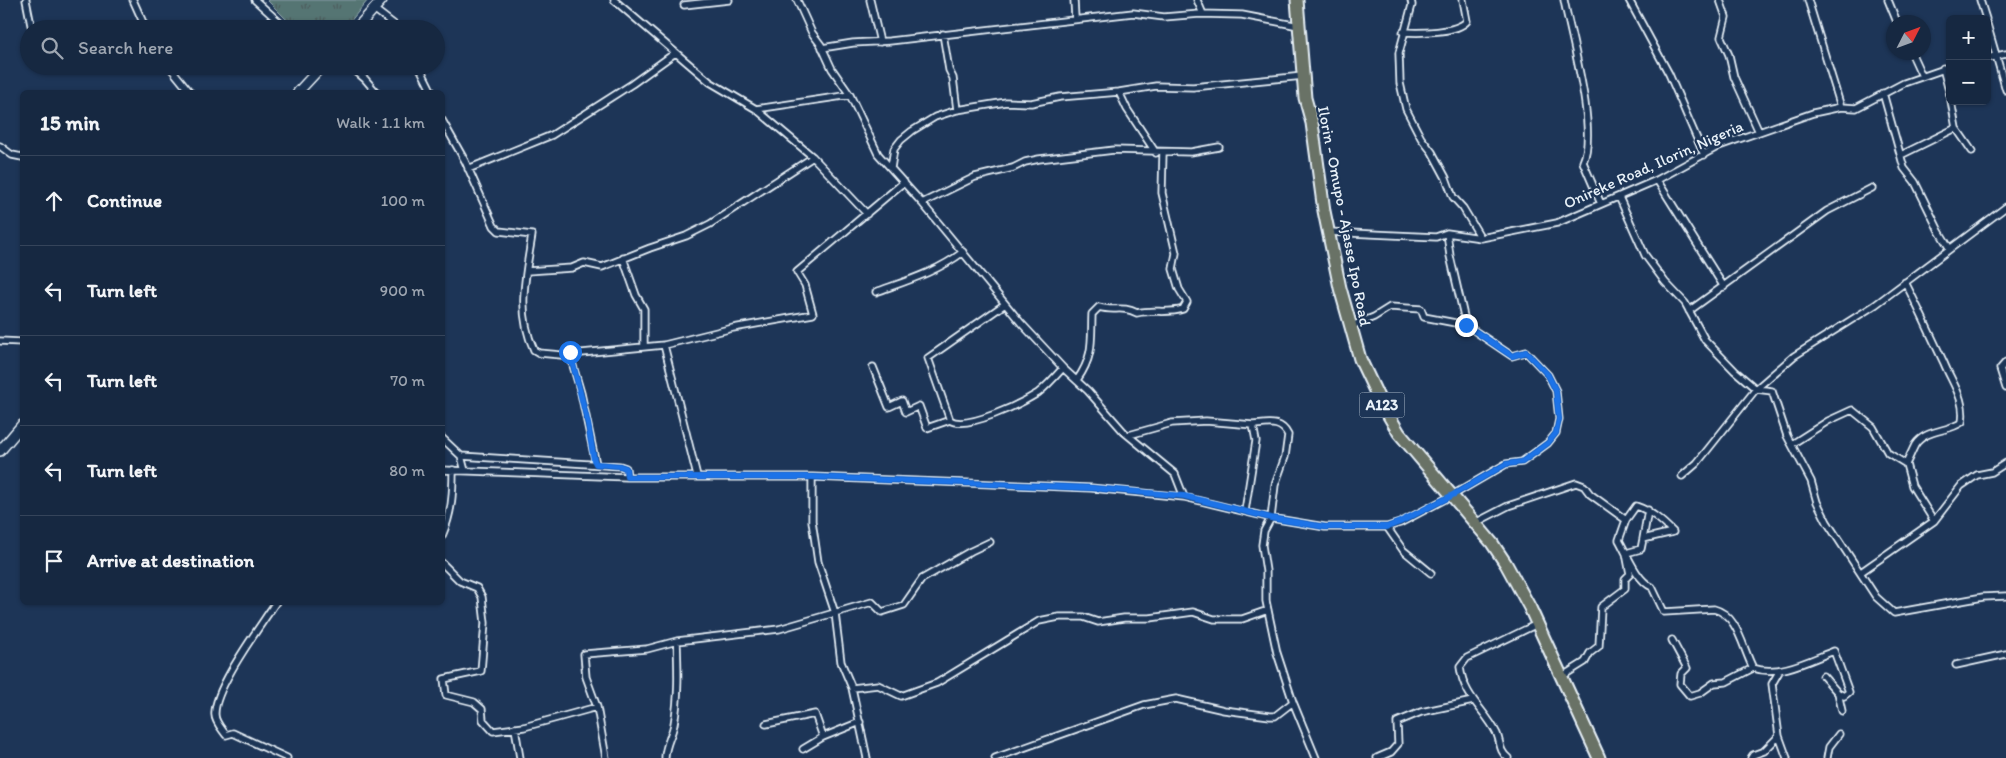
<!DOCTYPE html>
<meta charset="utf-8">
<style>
body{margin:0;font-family:Itim,sans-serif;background:#1f3048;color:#f1f3f6}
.controls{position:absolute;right:15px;top:15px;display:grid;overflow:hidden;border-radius:8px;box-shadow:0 1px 4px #0004}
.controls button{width:45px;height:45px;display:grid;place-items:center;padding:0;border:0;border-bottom:1px solid #35445a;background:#162841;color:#f1f3f6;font:25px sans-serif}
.compass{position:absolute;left:1886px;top:15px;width:45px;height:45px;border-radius:50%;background:#162841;box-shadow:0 1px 4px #0004;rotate:48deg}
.stop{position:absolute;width:15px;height:15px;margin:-11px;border:4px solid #1a73e8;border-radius:50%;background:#fff}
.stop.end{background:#1a73e8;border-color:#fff;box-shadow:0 1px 5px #0008}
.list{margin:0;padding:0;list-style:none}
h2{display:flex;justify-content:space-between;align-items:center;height:65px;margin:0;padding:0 20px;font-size:21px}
h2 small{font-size:16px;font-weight:400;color:#9ea6b1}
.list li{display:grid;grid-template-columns:32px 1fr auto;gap:15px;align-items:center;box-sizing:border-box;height:90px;padding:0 20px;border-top:1px solid #35445a}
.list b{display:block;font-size:19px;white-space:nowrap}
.list em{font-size:16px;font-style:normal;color:#9ea6b1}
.icon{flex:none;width:28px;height:28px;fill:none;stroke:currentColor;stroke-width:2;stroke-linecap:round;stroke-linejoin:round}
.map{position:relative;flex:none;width:2006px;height:758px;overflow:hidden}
.search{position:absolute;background:#162841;box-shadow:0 1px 4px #0004;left:20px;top:20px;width:425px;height:55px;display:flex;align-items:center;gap:12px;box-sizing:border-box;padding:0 18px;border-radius:28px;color:#9ea6b1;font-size:19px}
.panel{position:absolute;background:#162841;box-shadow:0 1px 4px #0004;left:20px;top:90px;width:425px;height:515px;border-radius:8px}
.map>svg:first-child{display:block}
.park{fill:url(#park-tufts);stroke:#9eb2b6}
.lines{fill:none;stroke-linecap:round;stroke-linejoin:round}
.street-casing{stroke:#e8f1f8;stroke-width:9}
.secondary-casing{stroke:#e8f1f8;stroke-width:12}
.highway-casing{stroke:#e8f1f8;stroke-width:15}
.street{stroke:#1d3557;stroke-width:5.5}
.secondary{stroke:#1d3557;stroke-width:9}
.highway{stroke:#697266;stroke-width:11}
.route{stroke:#1a73e8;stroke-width:6}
.labels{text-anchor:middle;stroke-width:4.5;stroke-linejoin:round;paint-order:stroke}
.shield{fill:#1d3557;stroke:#abb9c8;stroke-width:1}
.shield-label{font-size:15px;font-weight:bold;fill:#e8f1f8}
.street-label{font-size:16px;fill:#e8f1f8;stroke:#1d3557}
</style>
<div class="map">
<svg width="2006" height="758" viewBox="0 0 2006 758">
<defs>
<pattern id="park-tufts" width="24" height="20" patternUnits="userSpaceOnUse" patternTransform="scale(1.25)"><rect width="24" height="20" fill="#557473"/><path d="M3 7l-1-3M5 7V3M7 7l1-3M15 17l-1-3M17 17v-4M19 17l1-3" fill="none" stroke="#4d5c5c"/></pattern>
</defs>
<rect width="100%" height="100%" fill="#1d3557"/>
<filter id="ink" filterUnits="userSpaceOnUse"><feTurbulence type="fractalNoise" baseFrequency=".02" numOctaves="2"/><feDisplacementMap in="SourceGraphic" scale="10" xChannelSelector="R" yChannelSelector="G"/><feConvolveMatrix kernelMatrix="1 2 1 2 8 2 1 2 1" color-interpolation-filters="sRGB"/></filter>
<g filter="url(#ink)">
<path class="park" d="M267,0h101l-24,29h-48z"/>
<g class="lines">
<defs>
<path id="street" d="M26,0l5,25
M133,0l13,29
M255,0l32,29
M614,0l96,82 46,27 57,48 54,57
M797,0l15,33 9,12 11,24 18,26 28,59 44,49 99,120 42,45 25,23 36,41 51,42 9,23
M870,0l10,42
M1074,0l1,18
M1197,0l6,14
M1411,0l1,5 -13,48 1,30 6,26 15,29 11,14 14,26 7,19 10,11 18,30
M1564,0c7,37 34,130 19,162l18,42
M1629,0l40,74 35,81
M1720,0l6,17 -5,20 8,18 5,22 25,55
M1808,0l33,107
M1888,0l9,22
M1980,0l6,19
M684,5l45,-5
M374,9l26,20
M1987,24l19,66
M1403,32c16,1 54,1 64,-11l-4,-21
M943,34l6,36 4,8 4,32
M822,48l31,-5 37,-2 243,-28 31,4 36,-3 42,1 57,11
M1911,52l11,24
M1987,58l19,-4
M169,66l21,26
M350,66l15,13 11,13
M419,66l13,26
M1943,68l7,27
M1119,92l8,17 29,44
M1883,93l21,75 11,14 24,49 11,18
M1951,101l5,27 16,23
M756,109l94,-14
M442,120l23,41 29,65 5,5 33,4c-6,40 -16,77 2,115l5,3 22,2 103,-10 69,-17 80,-14 -8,-29 -8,-13 107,-90
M0,146l12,9 10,2
M1901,155l55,-27
M891,168l3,-19 7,-9 11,-9 23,-14 22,-7 49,-8 25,1 29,-6 59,-5 37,-6 37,1 110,-11
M468,169l84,-34 80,-51 43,-31
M1657,180l67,107
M1619,197l26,58 20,27 20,21 20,37 30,31 21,18 16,2 15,45 24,45 6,21 10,20 49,75 18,16 89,-16 23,-1
M922,203l53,-26 38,-9 12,-6 14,-3 75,-9 77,2 28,-5
M1328,232l108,5 11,-4 34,5 76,-15 100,-43 62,-34 94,-33 28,-6 15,1 48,-25 46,-16
M1447,233l3,23 16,69
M623,258l13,37 8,14v38
M527,271l45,-3 12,-5 18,4 48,-19 36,-12 24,-12 103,-67
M1905,282c14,27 26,54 39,81 8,20 22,37 18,59 -13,10 -37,7 -47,23 -3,6 -6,13 -9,19l6,22 22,35
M876,292c30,-11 61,-20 87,-40
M1005,304l-77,54 22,62c16,11 72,-17 88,-27 9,-7 17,-16 25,-25
M1689,311l138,-100 45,-23
M0,341l22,1
M664,345l33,131
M569,352l12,41 15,71
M2006,362l-6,7 6,19
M873,367l16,40 13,-6 4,11 13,-6 8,22 23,-8
M1077,380c17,-24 14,-39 15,-66l7,-7c15,5 23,-2 38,6 16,-4 31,1 46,-4l4,-7 -8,-13 -6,-20 3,-16 -14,-60 1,-41
M1253,425c15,-1 28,-5 35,10l-3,22 -10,28 -4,33 -7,13 -2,14 4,26v30l11,52 16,49 23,56
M1129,435l43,-12 34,-2 47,4 3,16 -11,70
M442,438l19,18 4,15
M1792,444l36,-23 24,-11 21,17 15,26 18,11
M461,456l159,10 6,2 1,9
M442,470l185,7h185l279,11 93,9 87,21 54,9h62l13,-4 51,-27 55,-32 16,-2 26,-19 8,-10 3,-14 -3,-28 -8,-16 -22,-23 -14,4 -46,-31 -42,-8 -3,-8 -31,-2 -16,10 -25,10
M1682,476l15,-13 59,-74 38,-33 81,-51 131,-98
M812,477v44l6,41 17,51 6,49 11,26 15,70
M1475,523l33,-17 68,-23 8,3 6,8 36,26
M1387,527l16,23 28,23
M442,536c10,-23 11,-42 11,-66
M1643,539l5,-29
M442,563l18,18 17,7 5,9 3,26 -4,48 -37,8 2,16 28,7 8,7 1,11 10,11 31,-4 73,-20 -11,-30 -2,-23 63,-5 30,-8 102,-12 93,-27 10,10 22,-7 18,-26 49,-28 19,-9
M1861,572l73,-51 27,-35 16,-11 15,-3 14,-9
M276,602c-16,25 -63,87 -61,113 0,7 7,14 11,20l7,-2 54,25
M1672,640l15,28 -6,6 -1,10 10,12 10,-3 14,-10 12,-1 27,-14
M1956,665l50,-11
M1780,670l-8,14 7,52 8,22
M1561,677l24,-15 5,-9 9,-7 2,-39 24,-18v-10l5,-5 -4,-21 15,-4 2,-10 30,-7c-11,-11 -22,-21 -37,-26l-10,14 -7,20c8,14 18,41 33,47l12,25 50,-3c24,6 28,38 39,59 26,9 57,-8 81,-17l15,41 -5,4 -6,-3 -15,-17
M852,688l26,-3 23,11 36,-13 102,-62 20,-4h24l15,5 26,-4h26l43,-6 21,7h28l26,-9
M1838,693l4,18
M597,707l9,51
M766,724l49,-10 8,23
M515,728l5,30
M803,749l20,-12 37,-15
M665,758c0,-13 7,-22 9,-34 5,-27 4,-55 3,-83
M995,758l149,-53 32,-6 48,11 46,6h5l18,-14
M1377,758l14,-6 7,-8 -1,-22 24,-10 52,-11
M1508,758c-9,-7 -7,-14 -11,-24 -12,-25 -33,-36 -37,-67l7,-9 70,-34
M1751,758l2,-3 11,-4 15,-15
M1827,758l2,-11 10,-13"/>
<path id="secondary" d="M356,29l26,-29
M298,92l24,-26
M0,451l22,-26"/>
<path id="highway" d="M1297,0l8,98 7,25 12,88 16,77 20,71 18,38 21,36 93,110 14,21 24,44 69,150"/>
</defs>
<use href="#street" class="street-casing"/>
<use href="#secondary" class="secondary-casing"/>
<use href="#highway" class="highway-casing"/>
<use href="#street" class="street"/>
<use href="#secondary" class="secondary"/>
<use href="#highway" class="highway"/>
</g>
</g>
<g class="lines" filter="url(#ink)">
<path class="route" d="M570,352l18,72 6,36 2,4 24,2 6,2 1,9h185l280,11 92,8 87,22 54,9h62l13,-5 51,-26 55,-32 16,-2 26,-19 8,-10 3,-14 -3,-28 -8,-16 -22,-23 -14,4 -46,-31"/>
</g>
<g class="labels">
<rect class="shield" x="1359.5" y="392.5" width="45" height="25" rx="4"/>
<g class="shield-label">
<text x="1382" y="410">A123</text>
</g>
<g class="street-label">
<text transform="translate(1653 164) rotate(-24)" y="6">Onireke Road, Ilorin, Nigeria</text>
<text transform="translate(1345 216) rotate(79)" y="6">Ilorin - Omupo - Ajasse Ipo Road</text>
</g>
</g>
</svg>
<div class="controls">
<button>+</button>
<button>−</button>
</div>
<svg class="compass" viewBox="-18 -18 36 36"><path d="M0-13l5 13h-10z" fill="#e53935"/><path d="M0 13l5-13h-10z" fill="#9ea6b1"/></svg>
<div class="stop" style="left:570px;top:352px"></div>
<div class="stop end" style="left:1466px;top:325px"></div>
<div class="search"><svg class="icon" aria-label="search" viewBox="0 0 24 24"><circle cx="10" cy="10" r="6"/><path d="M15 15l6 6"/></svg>Search here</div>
<section class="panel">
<h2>15 min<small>Walk · 1.1 km</small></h2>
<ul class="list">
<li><svg class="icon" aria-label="ahead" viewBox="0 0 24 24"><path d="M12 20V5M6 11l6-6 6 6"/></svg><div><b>Continue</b></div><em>100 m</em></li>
<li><svg class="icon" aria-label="left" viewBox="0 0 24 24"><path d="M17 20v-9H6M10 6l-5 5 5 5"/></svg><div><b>Turn left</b></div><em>900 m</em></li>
<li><svg class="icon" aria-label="left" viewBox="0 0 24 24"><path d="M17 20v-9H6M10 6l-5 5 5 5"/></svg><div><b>Turn left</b></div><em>70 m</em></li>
<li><svg class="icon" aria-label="left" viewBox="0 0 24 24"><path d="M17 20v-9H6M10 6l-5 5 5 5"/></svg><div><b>Turn left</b></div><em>80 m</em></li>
<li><svg class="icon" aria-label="arrive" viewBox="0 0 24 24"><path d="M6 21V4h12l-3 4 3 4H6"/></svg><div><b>Arrive at destination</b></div></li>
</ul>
</section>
</div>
